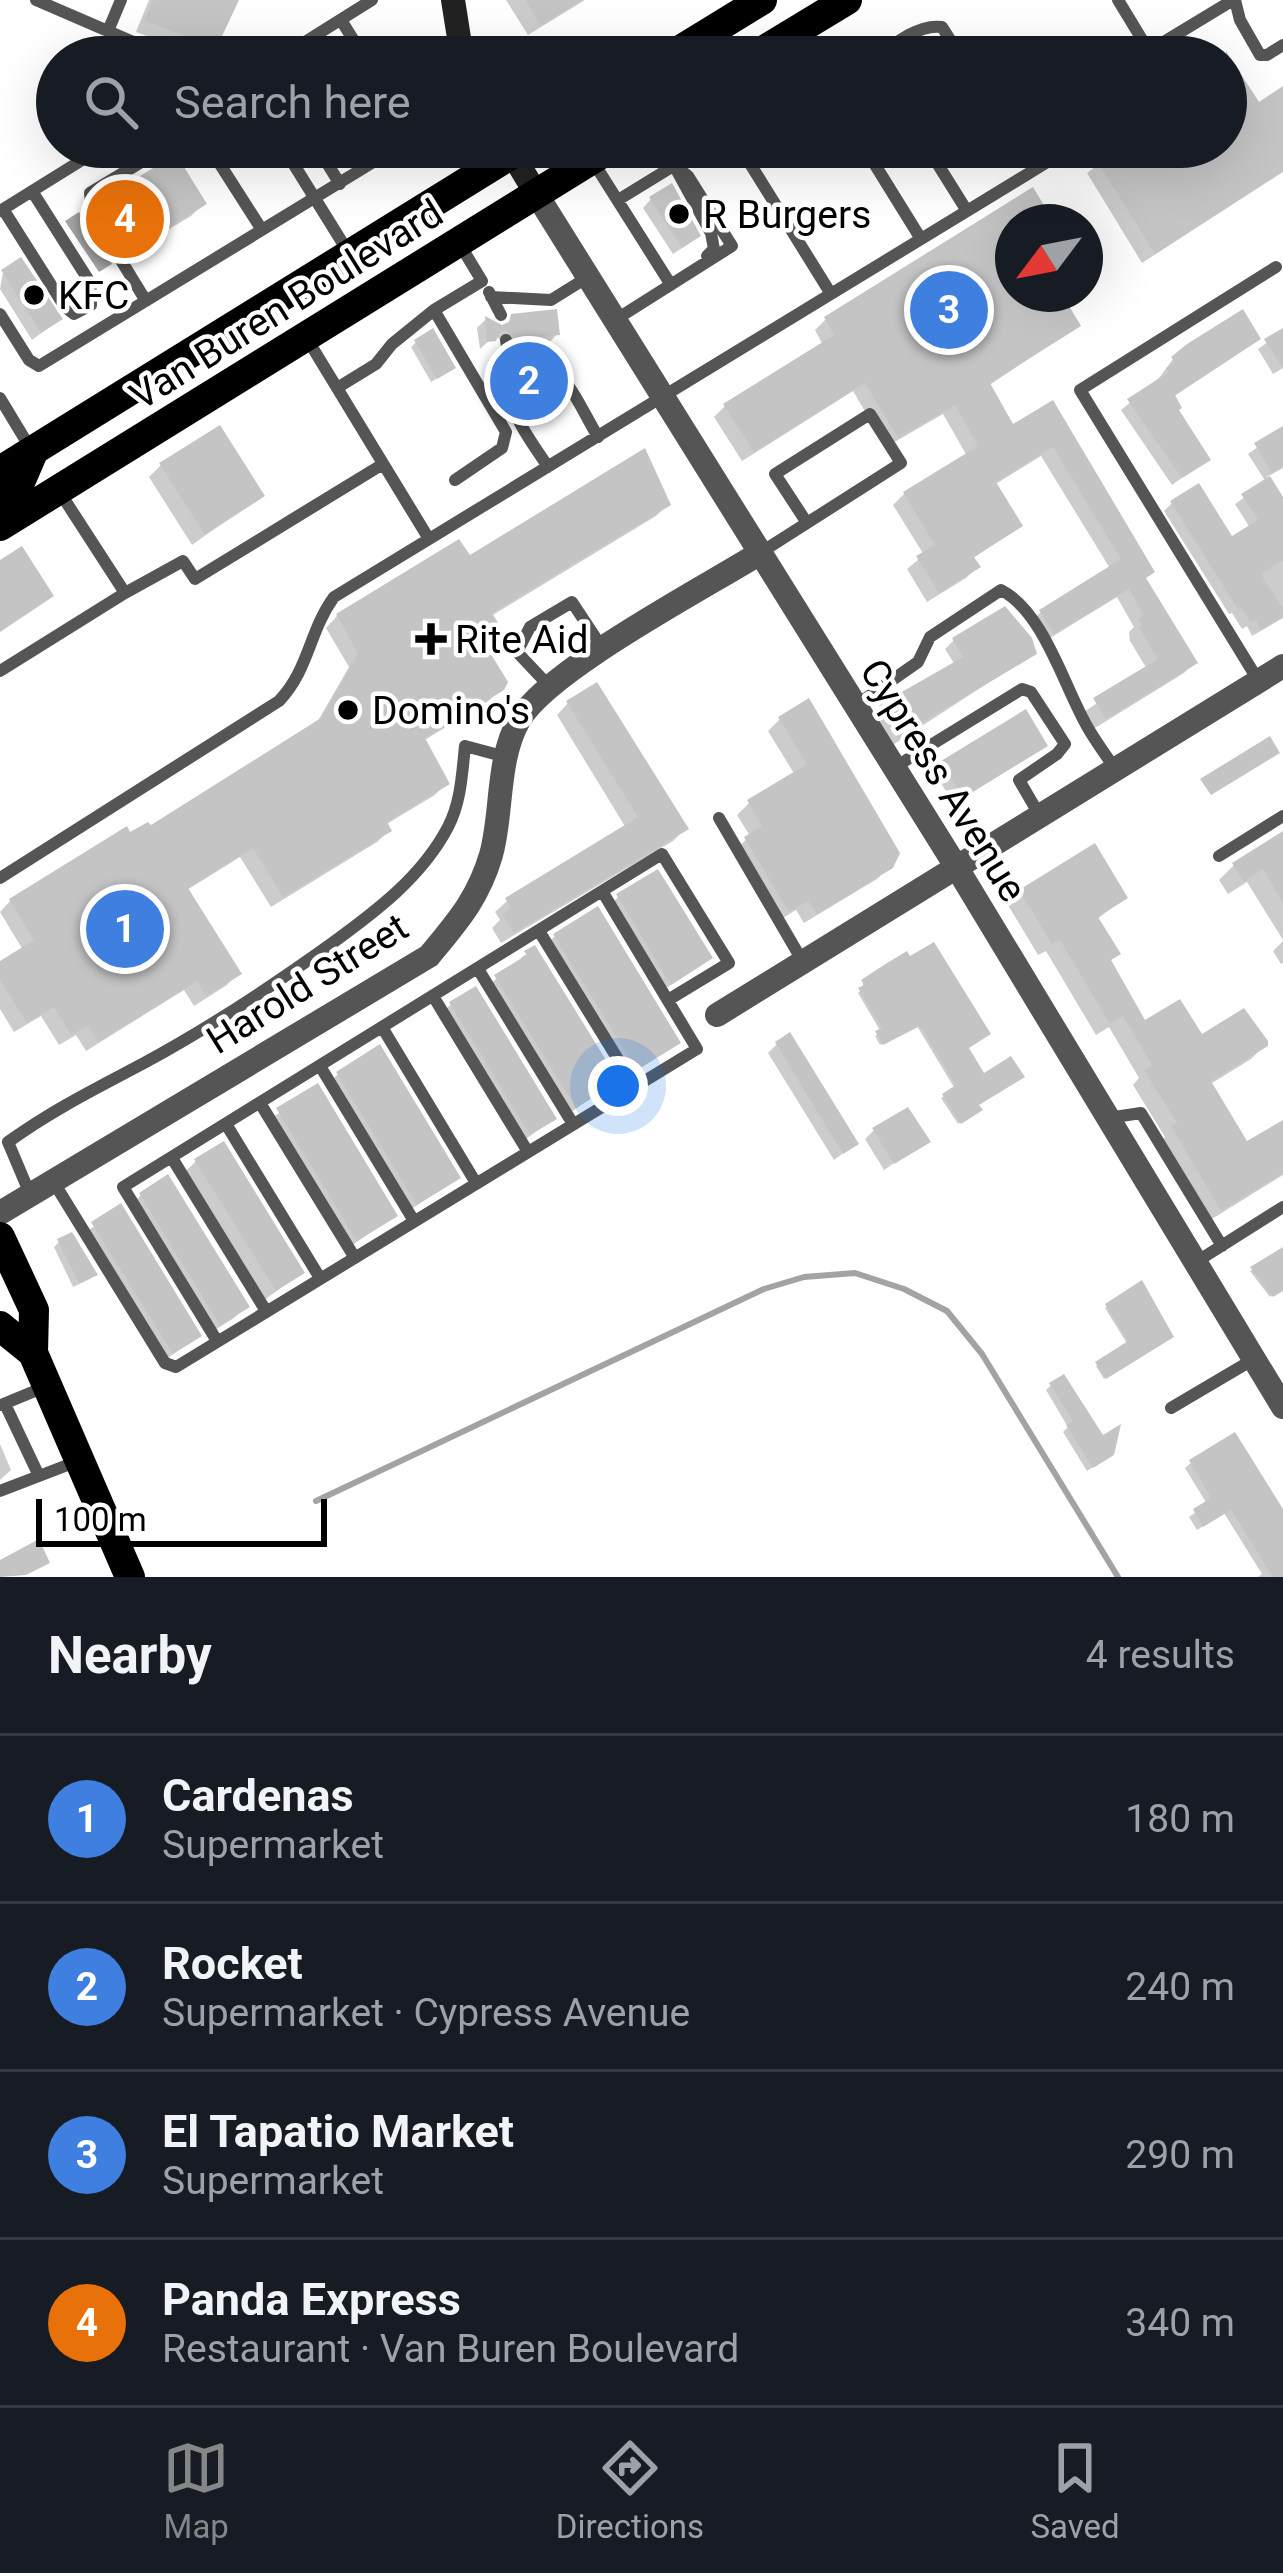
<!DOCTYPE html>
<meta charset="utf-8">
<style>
body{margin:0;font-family:Roboto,sans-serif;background:#20242c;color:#f1f3f6}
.compass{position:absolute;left:995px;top:204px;width:108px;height:108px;border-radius:50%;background:#171b24;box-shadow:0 12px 48px #0002;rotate:238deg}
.scale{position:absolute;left:36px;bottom:30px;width:291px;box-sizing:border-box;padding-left:12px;border:6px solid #000;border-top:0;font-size:33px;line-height:42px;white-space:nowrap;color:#000;-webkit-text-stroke:9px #fff;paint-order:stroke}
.you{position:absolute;left:618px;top:1086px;width:42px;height:42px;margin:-30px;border:9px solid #fff;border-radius:50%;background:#1a73e8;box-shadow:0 0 0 18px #1a73e833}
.badge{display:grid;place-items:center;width:78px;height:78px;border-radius:50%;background:#858687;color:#fff;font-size:39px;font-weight:700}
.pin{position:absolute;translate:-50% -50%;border:6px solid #fff;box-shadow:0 3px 12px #0006}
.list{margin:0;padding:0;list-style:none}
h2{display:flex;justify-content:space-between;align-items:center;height:156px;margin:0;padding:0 48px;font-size:51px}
h2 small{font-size:39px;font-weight:400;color:#9ea1a6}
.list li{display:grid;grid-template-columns:78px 1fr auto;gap:36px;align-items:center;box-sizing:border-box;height:168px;padding:0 48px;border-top:3px solid #363941}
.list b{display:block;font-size:45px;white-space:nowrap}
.list p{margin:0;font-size:39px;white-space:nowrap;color:#9ea1a6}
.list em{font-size:39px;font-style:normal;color:#9ea1a6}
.icon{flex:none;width:66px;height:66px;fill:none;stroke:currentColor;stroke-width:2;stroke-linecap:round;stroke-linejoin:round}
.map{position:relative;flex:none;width:1283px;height:1577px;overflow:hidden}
.search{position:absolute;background:#171b24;box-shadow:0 12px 48px #0002;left:36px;right:36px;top:36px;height:132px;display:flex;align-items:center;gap:30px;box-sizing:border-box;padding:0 42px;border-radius:66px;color:#9ea1a6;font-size:45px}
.sheet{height:828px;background:#171b24}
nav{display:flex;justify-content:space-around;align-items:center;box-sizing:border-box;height:168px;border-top:3px solid #363941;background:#171b24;font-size:33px;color:#9ea1a6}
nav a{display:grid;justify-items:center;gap:6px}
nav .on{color:#858687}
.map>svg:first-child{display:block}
.water{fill:#a3a3a3}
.shadow{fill:#0003}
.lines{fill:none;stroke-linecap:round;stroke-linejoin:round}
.stream{stroke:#a3a3a3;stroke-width:6}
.building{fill:#c4c4c4}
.service{stroke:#555;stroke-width:12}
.minor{stroke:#555;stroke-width:24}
.tertiary{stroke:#555;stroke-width:24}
.secondary{stroke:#222;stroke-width:24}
.primary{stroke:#000;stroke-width:30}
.poi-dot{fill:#000;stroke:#fff;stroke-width:4.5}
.labels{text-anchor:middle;stroke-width:9;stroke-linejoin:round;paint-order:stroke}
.poi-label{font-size:39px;fill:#000;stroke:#fff;text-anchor:start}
.street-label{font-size:39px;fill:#000;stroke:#fff}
</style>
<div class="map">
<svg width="1283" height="1577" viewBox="0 0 1283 1577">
<rect width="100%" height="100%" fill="#fff"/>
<path class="water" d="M79,212l33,52 -13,8 -34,-51z"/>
<path class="shadow" d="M149,0h87l-22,47 -10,10 -68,-25z
M506,0h79l-57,35z
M935,41l10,16 -37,-1 8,-9z
M1226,61l33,45 24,-16v82l-141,91 -55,-90 35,-26h104z
M1032,192l18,30h-37v72h45l20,32 -90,60 24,42 40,-24 92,176 51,82 -11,11 -89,55 -11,-16 63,-43 -17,-28 -1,-9 5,-5 -17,-30 -75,46 -12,-20 11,-11 70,-42 -70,-114 -47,29 26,41 -48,33 5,8 -11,11 -39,24 -20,-33 17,-14 -31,-50 11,-11 63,-38 -24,-42 -57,33 -33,-56 -111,70 -28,-44 11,-11 98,-61 -8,-15 11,-11z
M651,199l37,45 -15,10 -30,-46z
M103,202l100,2 -12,12 -73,44 -27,-46z
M3,272l56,47 -27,21 -32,-51z
M513,317l44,17 -8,9 -42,4 -12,-12 -15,14 -3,-21 8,-8 17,9z
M1283,331v37l-10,6 -15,-25z
M416,342l31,30 -16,10 -20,-35z
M1236,355l-63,42 3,13 31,50 -35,25 -51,-75 38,-32 14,-19z
M1283,429v39l-16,9 16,23v118l-31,18 -5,-10 -5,3 -10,-16 -3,1 -65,-103 8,-8 59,37 19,-12 -15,-24 31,-22 -18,-28z
M161,465l100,30 -69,50 -43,-68z
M668,504l-12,12 -165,100 8,13 -18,15 20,44 -12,13 -66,40 23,42 -11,12 -50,30 3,6 -11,11 -106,65 -31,-50 -53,33 51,83 -11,12 -33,21 -10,-16 -98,61 -10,-16 -17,10 -18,-29 -27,16 -14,-23v-45l23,-14 -23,-38 10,-11 119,-65 21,-7 165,-103 34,-59 -23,-39 11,-12 132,-57z
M954,640l80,13 -143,93 -19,-31 83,-50 -10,-16z
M568,703l117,126 -12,12 -172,102 -9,-15 8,-8 -5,-8 12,-11 119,-73 -69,-113z
M780,719l110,147 -13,13 -73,44 -8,-13 -20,12 -42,-71 16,-15 -13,-21 12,-12 46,-28 -27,-44z
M1045,745l-91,59 -20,-32 9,-8z
M1283,835v105l-36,-58 -19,12 -9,-14 15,-15z
M1021,892l103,6 -28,22 12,42 36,62 57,14 64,7 -14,14 -42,26 37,60 37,-22v52l-76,47 -47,-80 5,-5 -32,-52 6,-7 -30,-51 -13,8 -50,-84 -8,4 -30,-50z
M618,897l91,61 -51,36 -52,-85z
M555,936l122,106 -53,38 -81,-132z
M1283,941v22l-2,1 -8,-13z
M526,954l89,127 -52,37 -79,-129z
M863,982l102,66 18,29 -6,35 -19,12 -17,-26 14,-9 -38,-63 -37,19 -5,-9 6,-4 -23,-39 5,-4z
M451,1004l103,114 -36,27 -79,-129z
M777,1044l78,100 -21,16 -66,-107z
M338,1074l119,104 -53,36 -78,-128z
M317,1087l78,128 -51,36 -78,-129z
M874,1130l53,11 -43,29 -19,-31z
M196,1161l105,112 -38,28 -79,-128z
M141,1195l105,112 -12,11 -27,17 -78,-128z
M120,1207l78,129 -37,27 -80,-127z
M59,1242l36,32 -5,5 -17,8 -19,-40z
M1283,1250v39l-13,8 -20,-26z
M1141,1285l29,51 -66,43 -8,-13 32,-21 -23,-37z
M1051,1385l54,74 -18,12 -24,-39 5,-5 -22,-37z
M0,1444l11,26 -11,10z
M1191,1463l92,52v62h-25l4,-3 -38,-61 -27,17 -8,-13 18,-13 -22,-36z"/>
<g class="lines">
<path class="stream" d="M316,1501l448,-212 40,-12 51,-4 49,16 43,22 35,43 136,223"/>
</g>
<path class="building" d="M153,0h86l-23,49 -71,-29z
M525,0h57l-41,25z
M936,37l13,20h-27l-7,-12z
M1226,51l33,51 24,-16v85l-128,83 -59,-95 20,-12h110z
M176,154l31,50 -76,47 -30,-51z
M672,183l29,53 -19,12 -33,-51z
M1033,187l21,35h-41v72h49l19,32 -91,57 23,41 40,-24 102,172 -9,6 52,85 -92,56 -13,-21 65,-39 -19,-31 3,-2 -4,-7 6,-4 -15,-26 -75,45 -15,-24 82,-51 -68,-112 -57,35 27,44 -49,31 7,10 -42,26 -23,-37 19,-11 -32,-53 75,-46 -23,-41 -57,33 -33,-55 -111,69 -31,-48 111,-69 -10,-18z
M21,257l42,62 -22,14 -40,-63z
M557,309l3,26 -43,4 -11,-9 -7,3 -3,8 -9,1 -2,-26 17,9 7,-3 2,-8z
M1243,309l18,30 -86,56 7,13 -3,2 32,50 -29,18 -55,-79 42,-27 -3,-4 9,-6 -4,-5 16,-13z
M433,328l23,40 -19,11 -23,-39z
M1283,328v41l-19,-30z
M220,425l45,71 -60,39 -46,-72z
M1283,426v40l-11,7 -18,-30z
M645,448l26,57 -179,108 10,16 -19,12 25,41 -4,8 -79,48 25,46 -63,38 5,9 -109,66 -30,-49 -65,40 54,86 -36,22 -9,-15 -99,61 -10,-16 -17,9 -17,-28 -27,16 -27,-43v-19l34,-21 -25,-41 118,-73 3,6 18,-10 3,3 170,-107 37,-65 -22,-39 123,-75 11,16z
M1270,476l13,21v63l-22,14 22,35v8l-22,13 -5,-10 -5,3 -10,-16 -3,2 -68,-108 29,-18 33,53 26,-16 -17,-26z
M22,546l32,50 -54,36v-72z
M1005,606l27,32 5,16 -118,70 2,3 -21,13 -21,-35 84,-48 -11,-19z
M597,682l92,147 -175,104 -12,-19 9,-6 -6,-10 133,-81 -72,-116z
M809,698l91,155 -7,15 -76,46 -9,-13 -19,11 -45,-75 18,-11 -15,-26 60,-36 -29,-47z
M1026,709l22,37 -85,52 -22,-37z
M1270,736l10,17 -69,42 -11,-16z
M1283,831v72l-20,-34 -19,13 -12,-19z
M1095,843l33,55 -30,19 23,37 -10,6 34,60 35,-21 22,35 42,-26 24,33v5l-57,35 36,60 36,-21v53l-62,38 -50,-85 6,-3 -33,-53 8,-5 -29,-49 -13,8 -50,-84 -8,4 -33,-54z
M658,869l55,89 -42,27 -55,-91z
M598,906l83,137 -44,27 -84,-136z
M934,942l57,92 -22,14 15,25 27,-17 14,21 -46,28 4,5 -22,14 -19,-30 14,-9 -36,-59 -37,19 -8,-14 7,-3 -24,-40 6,-3 -3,-5 26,-17 20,-12 3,5z
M535,945l84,136 -43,27 -82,-133 33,-20 -3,-4z
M476,986l81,133 -27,16 -81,-133z
M790,1032l69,112 -16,10 -68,-112z
M380,1044l81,134 -44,27 -81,-133z
M318,1083l80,133 -41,25 -81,-133z
M908,1107l23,35 -37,22 -22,-36z
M224,1141l81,132 -29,18 -82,-132z
M168,1174l82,133 -30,18 -81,-132z
M121,1203l81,133 -29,18 -82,-132z
M72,1232l26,43 -19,8 -22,-44z
M1283,1247v44l-10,6 -23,-30z
M1142,1280l32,57 -68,42 -11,-17 33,-21 -23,-37z
M1064,1374l39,61 18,-11 -7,31 -21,13 -27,-43 7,-4 -24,-38z
M1235,1432l48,77v68h-10l-42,-67 -28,17 -10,-18 18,-11 -22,-38z
M39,1539l11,24 -24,12 -26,2v-17z"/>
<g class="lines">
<path class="service" d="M36,0l132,57
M1118,0l31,51 84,-51
M1235,0l5,20 20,35h7l16,-10
M341,20l23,37
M108,31l13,-31
M793,33l16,24
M281,57l91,-57
M342,57l15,-11
M882,57c13,-16 39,-33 60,-30l19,30
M209,147l53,83
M283,147l67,108
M317,147l23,37
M664,147l47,86 3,16 -7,7
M764,147l-13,8 -2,7 82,132
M864,147l57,92
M927,147l40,64
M592,160l79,125
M935,160l20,-13
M618,200l57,-35
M3,209l62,98 9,7 17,-9v-21l-59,-93
M0,211l103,-64
M489,292l12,23
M491,297l60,3 37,-23
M146,301l-54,-88 -2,-20 76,-46
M434,310l72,122 -4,16 -47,32
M0,314l29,46 10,6 359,-219
M615,320l117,-74 -44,-70 -13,-11
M306,337l123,202
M506,340c3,17 3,32 4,49 0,27 24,56 38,78
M509,356c54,0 64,39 89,81
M337,388l39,-24 16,-20 42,-34 48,-29 -23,-38
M0,398l32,53
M59,491l66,102 58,-32 12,18 188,-115
M760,553l141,-90 -31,-49 -95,60 32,49
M0,671l125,-78
M1258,680l-178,-290 196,-123
M550,687l-33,-35 13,-25 42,-25 31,47
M855,706l63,-44 12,-25 71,-47c43,22 63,97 87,138 8,14 18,27 27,41
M895,767l127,-78 9,3 34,52 -8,10 -38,26 21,36
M719,818l84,144
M1219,856l64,-40
M0,878l279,-177c30,-31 30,-70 55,-104l733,-447 -2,-3
M602,891l60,-37 67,109 -61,37
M539,931l96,156
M478,969l95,155
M433,996l95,156
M382,1027l94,156
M320,1066l94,155
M260,1103l95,155
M1108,1118l33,-5 81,133
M226,1124l94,154
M172,1158l94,153
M53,1181l112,182 11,4 521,-318 -95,-158 -479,296 94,154
M30,1194l-22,-52c46,-33 87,-53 136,-79 65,-35 127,-76 187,-119 44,-32 91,-67 117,-117 13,-25 14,-53 17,-81l41,11
M1196,1262l87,-55
M5,1404l34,72 39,-15
M1,1405l46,-19
M1171,1408l83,-49
M0,1491l39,-15"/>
<path class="minor" d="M717,1015l566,-349
M0,1213l429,-257c28,-34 49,-57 62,-101 12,-43 5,-94 28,-135 30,-51 185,-132 241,-167"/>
<path class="tertiary" d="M537,195l420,673 326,539"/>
<path class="secondary" d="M453,0l9,57
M508,147l29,48"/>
<path class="primary" d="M669,57l93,-57
M753,57l94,-57
M0,471l523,-324
M0,498l21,-18 12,-28
M0,526l612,-379
M0,1237l34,73 -1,43 97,224
M0,1326l33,27"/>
</g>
<g class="poi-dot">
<circle cx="679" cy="214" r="12"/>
<circle cx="34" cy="295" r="12"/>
<path d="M425 621h12v12h12v12h-12v12h-12v-12h-12v-12h12z"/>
<circle cx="348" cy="710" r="12"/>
</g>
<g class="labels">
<g class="poi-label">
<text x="703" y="228">R Burgers</text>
<text x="58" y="309">KFC</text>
<text x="455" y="653">Rite Aid</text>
<text x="372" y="724">Domino's</text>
</g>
<g class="street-label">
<text transform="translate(286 304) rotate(-32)" y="14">Van Buren Boulevard</text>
<text transform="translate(944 780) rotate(58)" y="14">Cypress Avenue</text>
<text transform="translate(307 983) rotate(-32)" y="14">Harold Street</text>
</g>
</g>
</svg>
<svg class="compass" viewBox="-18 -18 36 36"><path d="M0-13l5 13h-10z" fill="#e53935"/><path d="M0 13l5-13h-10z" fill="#9ea1a6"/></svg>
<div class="scale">100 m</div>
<div class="you"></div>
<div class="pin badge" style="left:125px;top:929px;background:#3f7fe0">1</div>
<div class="pin badge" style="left:529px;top:381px;background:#3f7fe0">2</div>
<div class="pin badge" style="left:949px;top:310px;background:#3f7fe0">3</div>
<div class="pin badge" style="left:125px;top:219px;background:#e8710a">4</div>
<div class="search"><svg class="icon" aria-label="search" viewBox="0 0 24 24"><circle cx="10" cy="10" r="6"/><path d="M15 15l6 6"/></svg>Search here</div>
</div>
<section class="sheet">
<h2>Nearby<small>4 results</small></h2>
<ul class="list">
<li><span class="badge" style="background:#3f7fe0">1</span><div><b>Cardenas</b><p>Supermarket</p></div><em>180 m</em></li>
<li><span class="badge" style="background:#3f7fe0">2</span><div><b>Rocket</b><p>Supermarket · Cypress Avenue</p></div><em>240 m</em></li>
<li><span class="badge" style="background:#3f7fe0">3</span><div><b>El Tapatio Market</b><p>Supermarket</p></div><em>290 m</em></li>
<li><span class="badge" style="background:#e8710a">4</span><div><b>Panda Express</b><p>Restaurant · Van Buren Boulevard</p></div><em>340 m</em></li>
</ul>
</section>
<nav>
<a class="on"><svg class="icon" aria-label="map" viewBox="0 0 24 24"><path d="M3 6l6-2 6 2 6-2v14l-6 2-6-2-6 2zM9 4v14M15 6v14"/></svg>Map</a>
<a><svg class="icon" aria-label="directions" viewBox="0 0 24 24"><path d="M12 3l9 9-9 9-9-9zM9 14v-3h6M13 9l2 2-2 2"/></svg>Directions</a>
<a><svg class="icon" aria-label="saved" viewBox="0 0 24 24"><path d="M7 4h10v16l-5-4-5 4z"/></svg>Saved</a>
</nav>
